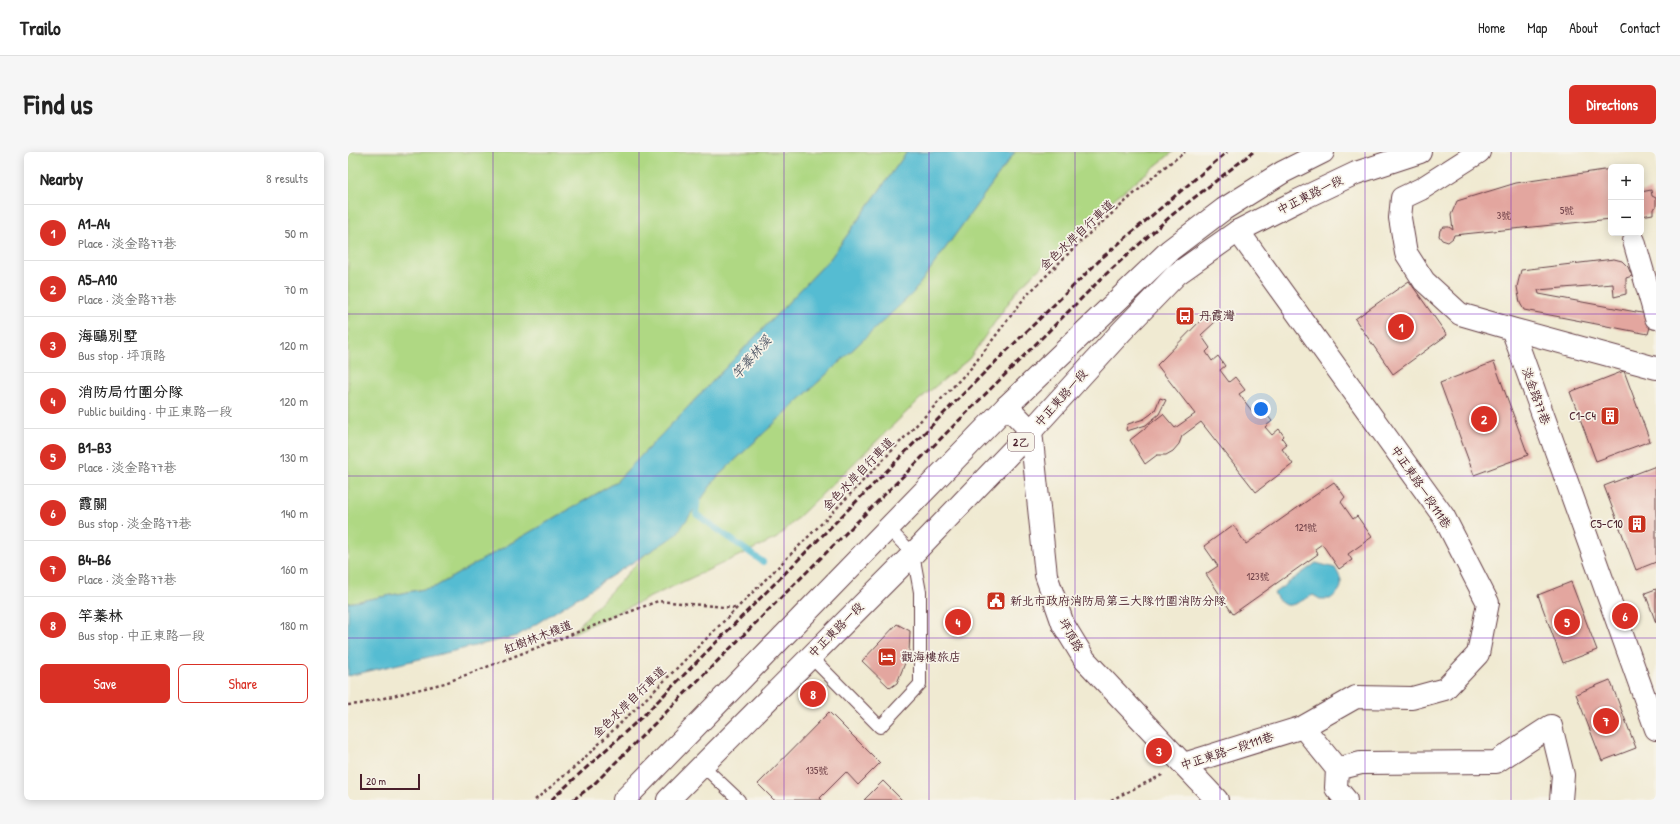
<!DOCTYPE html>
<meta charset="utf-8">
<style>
body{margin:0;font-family:"Patrick Hand","LXGW WenKai TC",sans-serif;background:#f6f6f6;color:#222}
.controls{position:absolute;right:12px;top:12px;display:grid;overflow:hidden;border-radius:6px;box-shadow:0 2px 10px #0003}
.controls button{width:36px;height:36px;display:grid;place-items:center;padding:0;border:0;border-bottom:1px solid #e0e0e0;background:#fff;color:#222;font:20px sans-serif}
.scale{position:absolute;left:12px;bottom:10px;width:60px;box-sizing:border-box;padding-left:4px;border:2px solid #4a1f2b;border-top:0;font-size:11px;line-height:14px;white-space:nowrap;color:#4a1f2b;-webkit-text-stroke:3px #f7f3e8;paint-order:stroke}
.you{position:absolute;left:913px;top:257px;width:14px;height:14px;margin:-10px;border:3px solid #fff;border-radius:50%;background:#1a73e8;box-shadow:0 0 0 6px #1a73e833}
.badge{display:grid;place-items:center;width:26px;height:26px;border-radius:50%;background:#d93025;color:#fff;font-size:13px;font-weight:700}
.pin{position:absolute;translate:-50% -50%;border:2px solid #fff;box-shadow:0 1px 4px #0006}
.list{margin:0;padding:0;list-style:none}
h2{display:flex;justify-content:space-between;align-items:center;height:52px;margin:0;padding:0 16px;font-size:17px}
h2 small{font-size:13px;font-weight:400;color:#767676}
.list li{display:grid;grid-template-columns:26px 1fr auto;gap:12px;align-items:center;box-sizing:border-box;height:56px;padding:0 16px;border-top:1px solid #e0e0e0}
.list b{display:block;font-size:15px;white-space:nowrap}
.list p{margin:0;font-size:13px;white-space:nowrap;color:#767676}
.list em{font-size:13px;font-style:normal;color:#767676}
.actions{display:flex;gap:8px;padding:12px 16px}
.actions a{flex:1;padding:9px 0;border:1px solid #d93025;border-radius:6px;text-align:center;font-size:14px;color:#d93025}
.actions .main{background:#d93025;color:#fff}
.map{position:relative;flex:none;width:1308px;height:648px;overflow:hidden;border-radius:6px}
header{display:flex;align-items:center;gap:24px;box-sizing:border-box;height:56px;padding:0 20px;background:#fff;border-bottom:1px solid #e0e0e0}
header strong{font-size:19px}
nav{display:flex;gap:22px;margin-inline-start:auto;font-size:14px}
.intro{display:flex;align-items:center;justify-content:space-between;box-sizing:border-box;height:96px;padding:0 24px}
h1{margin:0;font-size:28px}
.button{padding:10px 18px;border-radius:6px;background:#d93025;color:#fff;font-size:14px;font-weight:700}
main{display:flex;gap:24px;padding:0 24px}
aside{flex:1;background:#fff;border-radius:6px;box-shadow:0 2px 10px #0003}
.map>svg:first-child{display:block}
.green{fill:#afd883;stroke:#7c7c57}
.water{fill:#54bcd2;stroke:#4f6e7e}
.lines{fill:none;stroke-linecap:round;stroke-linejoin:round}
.stream{stroke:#54bcd2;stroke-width:6}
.building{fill:#e3a69f}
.service-casing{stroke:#633d44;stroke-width:14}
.minor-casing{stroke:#633d44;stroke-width:24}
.tertiary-casing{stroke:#633d44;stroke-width:24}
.primary-casing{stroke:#633d44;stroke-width:24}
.path{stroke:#633d44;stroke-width:2.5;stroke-dasharray:3 3;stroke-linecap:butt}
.service{stroke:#fff;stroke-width:12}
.minor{stroke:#fff;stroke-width:22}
.tertiary{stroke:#fff;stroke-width:22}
.primary{stroke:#fff;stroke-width:22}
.rail{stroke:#4a1f2b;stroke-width:3;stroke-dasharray:6 3;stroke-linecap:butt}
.grid{fill:none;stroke:#7b2cbf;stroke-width:1;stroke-opacity:0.55}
.labels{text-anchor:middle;stroke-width:3.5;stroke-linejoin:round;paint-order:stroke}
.number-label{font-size:10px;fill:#704148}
.shield{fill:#f7f3e8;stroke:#7e5f64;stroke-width:1}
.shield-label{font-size:11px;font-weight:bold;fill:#4a1f2b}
.street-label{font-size:12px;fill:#4a1f2b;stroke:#f7f3e8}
.poi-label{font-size:12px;fill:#4a1f2b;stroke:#f7f3e8;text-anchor:start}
.water-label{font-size:13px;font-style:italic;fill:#4e5665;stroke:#f7f3e8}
</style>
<header>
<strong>Trailo</strong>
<nav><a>Home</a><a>Map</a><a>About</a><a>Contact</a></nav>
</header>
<div class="intro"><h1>Find us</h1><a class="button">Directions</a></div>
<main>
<aside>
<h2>Nearby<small>8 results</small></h2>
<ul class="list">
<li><span class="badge">1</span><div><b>A1-A4</b><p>Place · 淡金路77巷</p></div><em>50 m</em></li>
<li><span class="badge">2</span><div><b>A5-A10</b><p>Place · 淡金路77巷</p></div><em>70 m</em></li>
<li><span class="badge">3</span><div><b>海鷗別墅</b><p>Bus stop · 坪頂路</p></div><em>120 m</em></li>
<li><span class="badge">4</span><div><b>消防局竹圍分隊</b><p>Public building · 中正東路一段</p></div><em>120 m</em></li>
<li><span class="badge">5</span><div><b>B1-B3</b><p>Place · 淡金路77巷</p></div><em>130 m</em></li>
<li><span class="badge">6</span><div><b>霞關</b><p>Bus stop · 淡金路77巷</p></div><em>140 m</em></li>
<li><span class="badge">7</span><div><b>B4-B6</b><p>Place · 淡金路77巷</p></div><em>160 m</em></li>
<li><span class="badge">8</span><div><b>竿蓁林</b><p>Bus stop · 中正東路一段</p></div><em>180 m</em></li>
</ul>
<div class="actions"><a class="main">Save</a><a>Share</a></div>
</aside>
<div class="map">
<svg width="1308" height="648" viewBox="0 0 1308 648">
<rect width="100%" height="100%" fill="#f7f3e8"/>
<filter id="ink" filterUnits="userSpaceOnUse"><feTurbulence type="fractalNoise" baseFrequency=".025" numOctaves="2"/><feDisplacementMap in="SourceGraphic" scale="8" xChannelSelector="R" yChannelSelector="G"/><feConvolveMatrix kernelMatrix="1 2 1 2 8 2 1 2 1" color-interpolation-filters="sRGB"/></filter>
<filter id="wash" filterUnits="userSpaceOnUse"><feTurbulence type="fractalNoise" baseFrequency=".012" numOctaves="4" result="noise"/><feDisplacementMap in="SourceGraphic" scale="16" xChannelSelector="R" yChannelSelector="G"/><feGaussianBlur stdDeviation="0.9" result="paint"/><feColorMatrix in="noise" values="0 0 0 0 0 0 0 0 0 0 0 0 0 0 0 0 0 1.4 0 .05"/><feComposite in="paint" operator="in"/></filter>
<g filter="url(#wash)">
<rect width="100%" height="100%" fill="#f0ead2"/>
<path class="green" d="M0,0h559l-77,107 -215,224 -180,104 -87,16z
M667,0h158l-57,45 -97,91 -50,71 -49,40 -143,139 -206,96 146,-157 196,-184z"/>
<path class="water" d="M559,0h108l-102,141 -196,184 -41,58 -159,101 -169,40v-73l87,-16 180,-104 215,-224z
M968,411l19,5c9,15 9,21 -5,31h-10l-7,-4c-17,8 -28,19 -39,-2z"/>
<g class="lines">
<path class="stream" d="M350,346l-2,16 67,48"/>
</g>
<g id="blocks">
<path class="building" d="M1263,17v50l-157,16 -1,3 -5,4 -6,-2 -3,-4 1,-6 4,-3h5l4,3 -2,-15 6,-14 59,-18z
M1303,38l1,6 4,2v9l-3,2v5l-12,2v-24z
M1266,107l8,2 6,6 4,9 -6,2v16l-12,3 -1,-13 -75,6 1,4 108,20 3,13 -2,7 -124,-24 -4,-7 -3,-16 4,-17z
M1061,129l38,54 -54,39 -38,-55z
M859,162l7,9 -13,12 9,13 -4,4 6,9 6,-5 7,10 -5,4 9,12 6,-5 10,13 -6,4 16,21 5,-3 4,4 2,-2 6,7 -7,6 7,8 7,-6 5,7 -2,2 5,7 -5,4 11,15 -37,28 -55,-70 -19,14 -3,8 -6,7 -7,4h-9l-12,9 -15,-24 33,-26 12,14 20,-14 -38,-49z
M1146,210l34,93 -54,20 -34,-92z
M1276,219l26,70 -54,20 -26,-69z
M812,246l6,2 -7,14 -13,11 -19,6 -1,-2 2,-5 16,-5 7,-5 4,-4z
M1308,314v96l-20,8 -32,-84z
M986,330l11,15 -4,5 12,17 4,-3 15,21 -24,17 4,6 -13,9 -17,-25 -7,5 3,5 -85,60 -27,-40 12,-8 -14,-20 29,-21 13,19z
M1223,430l26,68 -34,13 -25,-68z
M1308,437v34l-11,-30z
M549,472l13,7 -1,22 -12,30 -7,5 -28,-27z
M1262,528l26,68 -34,13 -26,-67z
M481,560l51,51 -22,22 -12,-13 -26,26 2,2h-48l-16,-16z
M535,629l19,19h-38z"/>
</g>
</g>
<g filter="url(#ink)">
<use href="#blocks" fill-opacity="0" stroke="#633d44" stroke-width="1"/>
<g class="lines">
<defs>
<path id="service" d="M462,504l70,71 40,-43v-92l-7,-38 -25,-26
M355,614l36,34"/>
<path id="minor" d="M1131,0l-58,37 -19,9 -2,20 6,35 18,28 36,33 52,15 144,400
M1286,89l22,77
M1164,177l144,39
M955,575l34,42 -1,19 10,12
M836,612l119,-37 53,-30 56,1 33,-9 33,-35 10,-51 -44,-86 -206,-286
M989,617l24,-6 135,-1 55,-36 12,49 -2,25"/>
<path id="tertiary" d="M659,254l24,25 15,144 17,49 22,36 132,140"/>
<path id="primary" d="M276,648l383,-394 163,-156 54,-41 59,-37 40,-20
M320,648l245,-246 118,-123 91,-100 55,-57 61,-43 59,-30 59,-28 64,-21"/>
</defs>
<use href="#service" class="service-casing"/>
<use href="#minor" class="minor-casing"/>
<use href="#tertiary" class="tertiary-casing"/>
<use href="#primary" class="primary-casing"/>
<path class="path" d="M0,553l12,-1 85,-21 213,-82 77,7
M187,648l42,-35 79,-76 179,-179 137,-143 53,-70 56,-56 81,-72 23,-17
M763,648l53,-26"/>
<use href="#service" class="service"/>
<use href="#minor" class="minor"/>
<use href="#tertiary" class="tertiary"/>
<use href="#primary" class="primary"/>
<path class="rail" d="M203,648l93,-85 338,-340 122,-119 123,-104
M225,648l20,-15 512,-510 67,-60 81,-63"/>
</g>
</g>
<path class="grid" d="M145,0v648M291,0v648M436,0v648M581,0v648M727,0v648M872,0v648M1017,0v648M1163,0v648M0,162h1308M0,324h1308M0,486h1308"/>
<defs>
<symbol id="bus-square" viewBox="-11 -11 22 22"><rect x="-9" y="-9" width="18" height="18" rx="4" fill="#c8321e" stroke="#f7f3e8"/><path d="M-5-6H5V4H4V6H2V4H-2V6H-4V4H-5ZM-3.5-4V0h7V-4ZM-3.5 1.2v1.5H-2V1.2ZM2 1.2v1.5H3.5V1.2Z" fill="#fff"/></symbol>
<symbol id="building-square" viewBox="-11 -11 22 22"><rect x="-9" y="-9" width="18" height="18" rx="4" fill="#c8321e" stroke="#f7f3e8"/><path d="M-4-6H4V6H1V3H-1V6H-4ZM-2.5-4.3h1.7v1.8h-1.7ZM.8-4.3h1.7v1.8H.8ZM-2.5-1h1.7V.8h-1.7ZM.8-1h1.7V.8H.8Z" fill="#fff"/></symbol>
<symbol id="civic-square" viewBox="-11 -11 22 22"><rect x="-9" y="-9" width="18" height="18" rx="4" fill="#c8321e" stroke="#f7f3e8"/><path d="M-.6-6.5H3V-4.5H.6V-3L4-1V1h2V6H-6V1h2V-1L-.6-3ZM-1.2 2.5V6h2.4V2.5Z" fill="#fff"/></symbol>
<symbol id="hotel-square" viewBox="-11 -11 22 22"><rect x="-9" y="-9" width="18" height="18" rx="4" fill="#c8321e" stroke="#f7f3e8"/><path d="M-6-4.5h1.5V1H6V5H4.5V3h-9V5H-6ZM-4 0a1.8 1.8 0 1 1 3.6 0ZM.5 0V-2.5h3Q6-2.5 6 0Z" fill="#fff"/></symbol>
</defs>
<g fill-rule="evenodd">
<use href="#bus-square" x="826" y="153" width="22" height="22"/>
<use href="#building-square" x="1251" y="253" width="22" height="22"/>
<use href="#building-square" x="1278" y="361" width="22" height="22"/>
<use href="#civic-square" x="637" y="438" width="22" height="22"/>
<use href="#hotel-square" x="528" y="494" width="22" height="22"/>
</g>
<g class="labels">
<g class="number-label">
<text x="1219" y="62">5號</text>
<text x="1156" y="67">3號</text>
<text x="958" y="379">121號</text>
<text x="910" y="428">123號</text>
<text x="469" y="622">135號</text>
</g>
<rect class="shield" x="660" y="281" width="26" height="18" rx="3"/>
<g class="shield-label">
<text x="673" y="294">2乙</text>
</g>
<g class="street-label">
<text transform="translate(962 43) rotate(-26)" y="4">中正東路一段</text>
<text transform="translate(729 83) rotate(-43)" y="4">金色水岸自行車道</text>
<text transform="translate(1188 244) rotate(70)" y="4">淡金路77巷</text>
<text transform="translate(713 246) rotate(-48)" y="4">中正東路一段</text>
<text transform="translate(510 322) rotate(-46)" y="4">金色水岸自行車道</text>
<text transform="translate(1073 335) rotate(56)" y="4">中正東路一段111巷</text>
<text transform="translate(488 478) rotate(-45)" y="4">中正東路一段</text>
<text transform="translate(723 483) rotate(61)" y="4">坪頂路</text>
<text transform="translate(190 485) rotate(-21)" y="4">紅樹林木棧道</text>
<text transform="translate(281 550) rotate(-44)" y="4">金色水岸自行車道</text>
<text transform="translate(879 599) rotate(-18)" y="4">中正東路一段111巷</text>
</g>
<g class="poi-label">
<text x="851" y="168">丹霞灣</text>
<text x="1248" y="268" text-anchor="end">C1-C4</text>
<text x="1275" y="376" text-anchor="end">C5-C10</text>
<text x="662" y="453">新北市政府消防局第三大隊竹圍消防分隊</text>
<text x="553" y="509">觀海樓旅店</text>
</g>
<g class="water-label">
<text transform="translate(403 205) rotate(-49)" y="5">竿蓁林溪</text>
</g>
</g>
</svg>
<div class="controls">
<button>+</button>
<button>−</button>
</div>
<div class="scale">20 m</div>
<div class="you"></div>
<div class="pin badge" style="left:1053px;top:175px">1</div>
<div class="pin badge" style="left:1136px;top:267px">2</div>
<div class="pin badge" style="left:811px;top:599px">3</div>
<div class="pin badge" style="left:610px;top:470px">4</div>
<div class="pin badge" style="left:1219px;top:470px">5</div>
<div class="pin badge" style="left:1277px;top:464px">6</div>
<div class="pin badge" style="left:1258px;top:569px">7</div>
<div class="pin badge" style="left:465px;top:542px">8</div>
</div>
</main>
